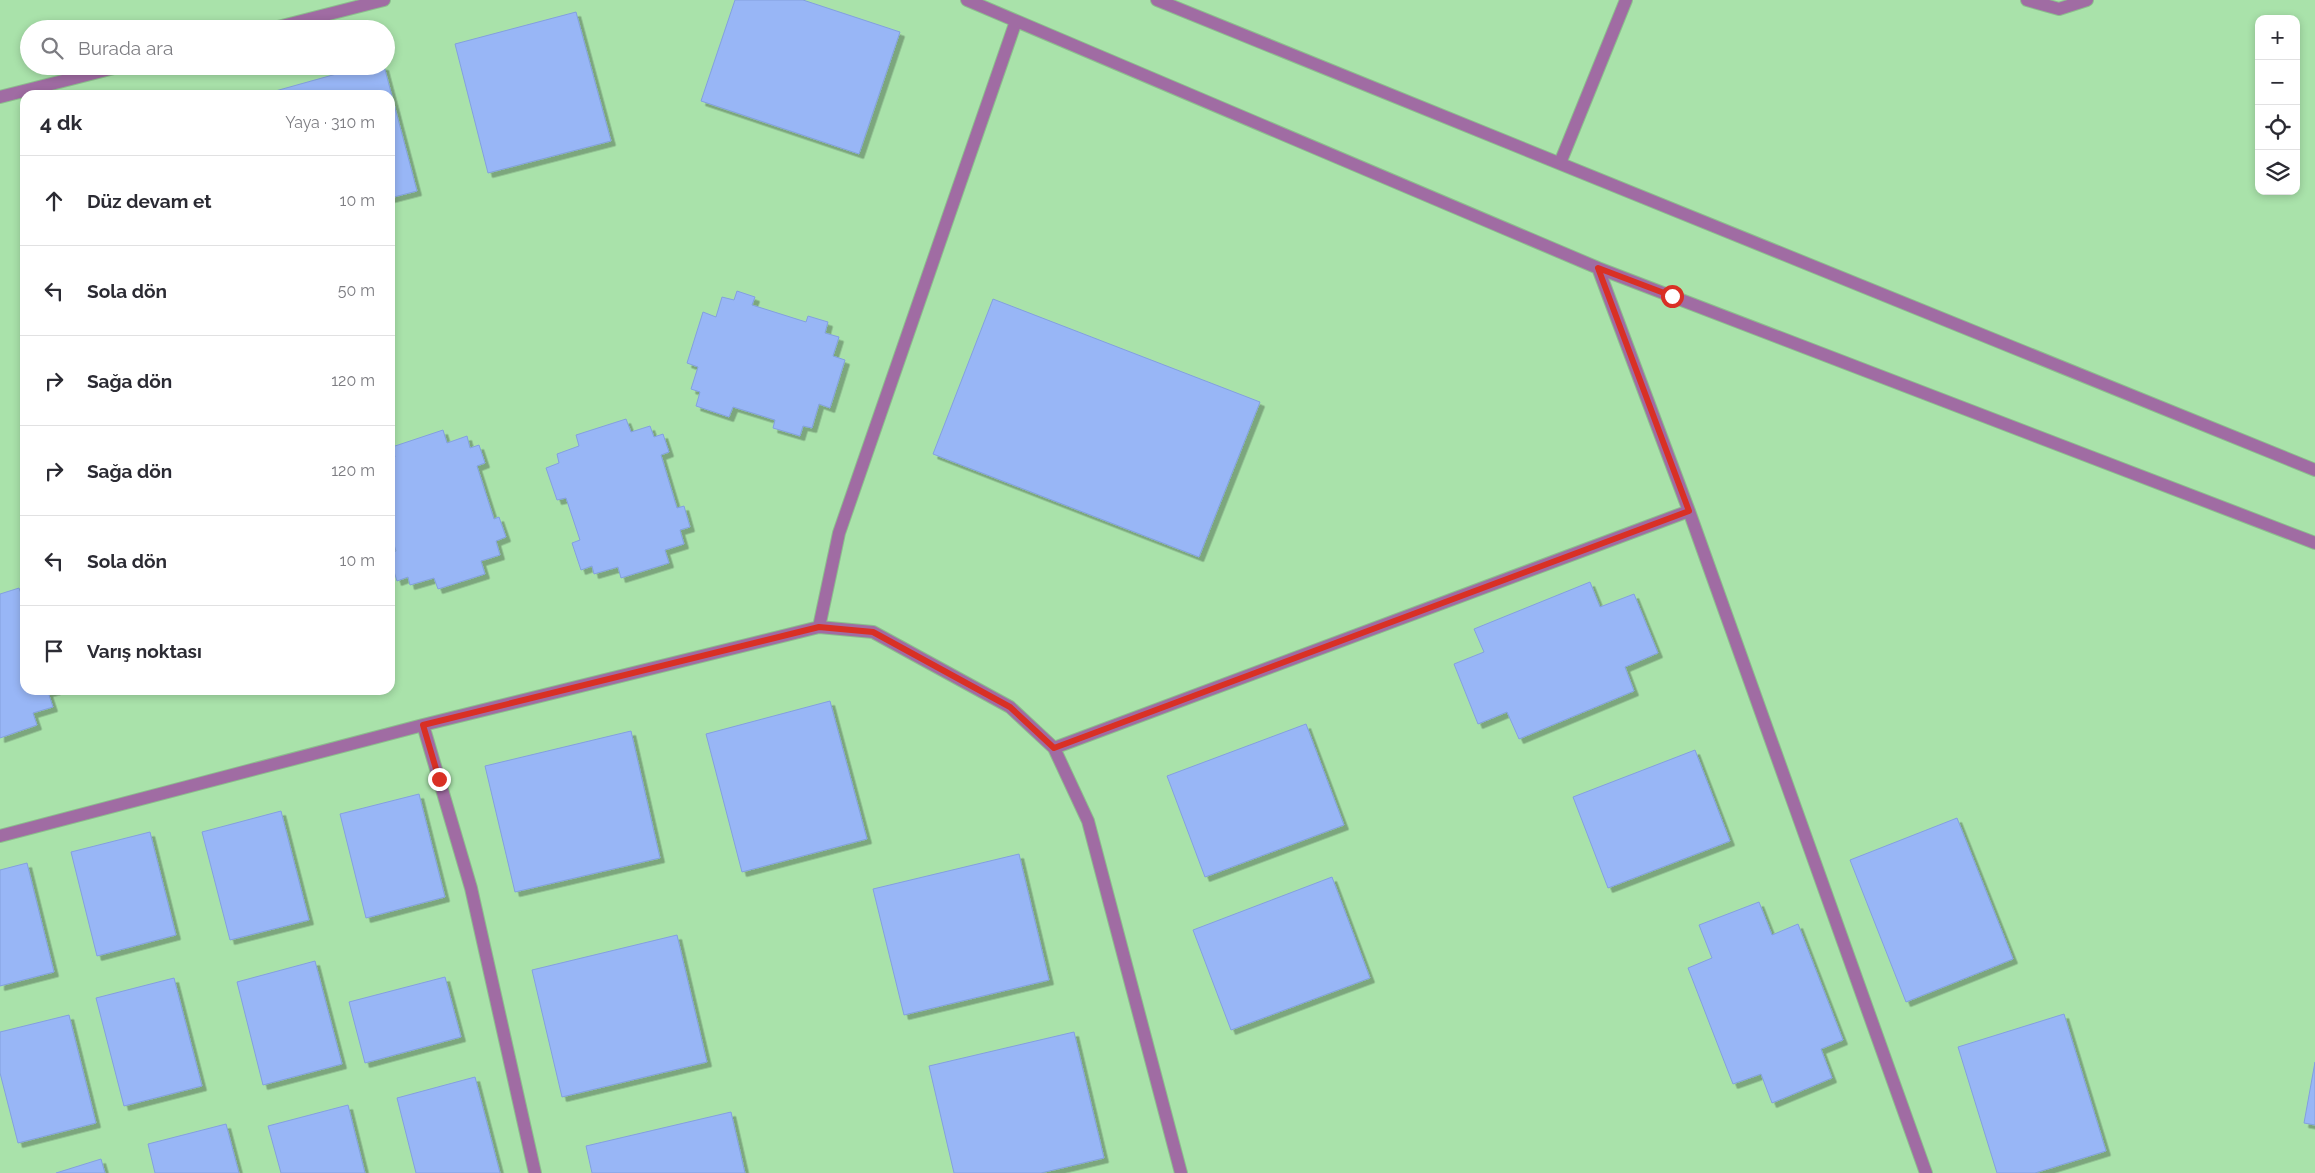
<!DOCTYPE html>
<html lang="tr">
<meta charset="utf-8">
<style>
body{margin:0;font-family:Raleway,sans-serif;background:#f7f7f7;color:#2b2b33}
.controls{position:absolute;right:15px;top:15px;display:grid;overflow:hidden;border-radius:10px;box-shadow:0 2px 8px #0003}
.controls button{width:45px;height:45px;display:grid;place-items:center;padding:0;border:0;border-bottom:1px solid #e1e1e2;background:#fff;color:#2b2b33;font:25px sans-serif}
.stop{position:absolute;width:15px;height:15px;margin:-11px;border:4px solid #d93025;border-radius:50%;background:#fff}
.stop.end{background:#d93025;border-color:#fff;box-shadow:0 1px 5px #0008}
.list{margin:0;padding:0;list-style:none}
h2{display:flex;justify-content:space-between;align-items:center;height:65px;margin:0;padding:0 20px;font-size:21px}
h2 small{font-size:16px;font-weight:400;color:#7c7c81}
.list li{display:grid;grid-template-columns:32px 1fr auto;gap:15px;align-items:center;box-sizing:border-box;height:90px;padding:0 20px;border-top:1px solid #e1e1e2}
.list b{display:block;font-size:19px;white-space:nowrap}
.list em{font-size:16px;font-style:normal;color:#7c7c81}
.icon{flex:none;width:28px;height:28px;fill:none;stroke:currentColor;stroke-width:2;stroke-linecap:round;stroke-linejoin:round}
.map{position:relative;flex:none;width:2315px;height:1173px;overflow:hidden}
.search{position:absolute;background:#fff;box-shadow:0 2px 8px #0003;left:20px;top:20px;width:375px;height:55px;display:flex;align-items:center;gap:12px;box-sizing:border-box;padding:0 18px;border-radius:28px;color:#7c7c81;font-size:19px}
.panel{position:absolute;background:#fff;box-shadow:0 2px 8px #0003;left:20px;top:90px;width:375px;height:605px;border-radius:15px}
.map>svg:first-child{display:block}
.building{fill:#98b6f6;stroke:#83a0de;filter:url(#shadow)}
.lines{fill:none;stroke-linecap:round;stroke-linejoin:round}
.minor-casing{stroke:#8cbe8d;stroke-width:14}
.minor{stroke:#a06ca3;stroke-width:12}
.route{stroke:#d93025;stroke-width:6}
</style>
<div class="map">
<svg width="2315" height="1173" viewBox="0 0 2315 1173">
<defs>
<filter id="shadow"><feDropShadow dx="4.5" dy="4.5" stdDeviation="0" flood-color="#0004"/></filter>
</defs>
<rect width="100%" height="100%" fill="#a9e2aa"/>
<path class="building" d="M735,0h68l97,32 -41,122 -158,-53z
M576,12l35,129 -123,32 -33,-129z
M365,66h19l33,125 -27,7v-103h-129z
M737,291l18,6 -3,8 54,17 2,-6 20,6 -3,11 14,4 -6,19 12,4 -15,48 -11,-4 -7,24 -9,-2 -3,10 -27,-8 2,-8 -42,-13 -4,10 -33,-11 4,-14 -9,-3 7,-22 -11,-4 16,-51 13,5 6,-20 12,3z
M993,299l267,103 -61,155 -266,-103z
M626,419l5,13 19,-6 4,11 9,-3 6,18 -8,3 16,53 7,-2 6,21 -10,3 4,14 -19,6 4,13 -48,15 -3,-11 -24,7 -2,-8 -11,4 -9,-27 8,-3 -14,-42 -9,2 -11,-32 13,-5 -2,-9 22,-8 -3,-11z
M443,430l4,13 20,-7 3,12 9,-3 6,18 -8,3 17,53 5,-2 7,20 -10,4 4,14 -19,6 4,13 -47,15 -4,-11 -24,7 -2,-8 -11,4 -7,-22v-6l6,-2 -6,-19v-73l5,-2 -3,-10z
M1590,582l10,25 34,-13 24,59 -33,14 9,24 -115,48 -12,-27 -29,12 -24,-60 30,-12 -10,-23z
M19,588l4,11h2v91h31l-8,2 5,15 -20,6 4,12 -37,13v-144z
M830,701l37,138 -125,33 -36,-138z
M1306,724l38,101 -139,52 -38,-101z
M631,731l29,127 -145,34 -30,-126z
M1695,750l35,91 -122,47 -35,-91z
M419,794l26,103 -79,21 -26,-104z
M281,811l28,109 -79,20 -28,-108z
M1957,818l56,141 -107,43 -56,-142z
M150,832l26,103 -79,21 -26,-104z
M1019,854l30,126 -145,35 -31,-126z
M27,863l27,109 -54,14v-116z
M1332,877l38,101 -139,52 -38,-100z
M1759,902l13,33 26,-11 45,116 -22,9 11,29 -60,25 -11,-29 -28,10 -45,-116 24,-10 -13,-33z
M677,935l30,127 -145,35 -30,-127z
M315,961l27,103 -79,21 -26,-103z
M445,977l16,60 -96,26 -16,-61z
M174,978l28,108 -78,20 -28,-108z
M2064,1014l42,137 -71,22h-38l-39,-126z
M69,1015l27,108 -78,20 -18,-70v-41z
M1074,1032l30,126 -63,15h-87l-25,-107z
M2315,1062v63l-11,-2z
M475,1077l25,96h-84l-19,-75z
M348,1105l17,68h-84l-13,-47z
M731,1112l14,61h-153l-6,-27z
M226,1124l13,49h-84l-7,-29z
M101,1159l4,14h-49z"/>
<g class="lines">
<defs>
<path id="minor" d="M967,0l631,268 717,275
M1157,0l1158,470
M2027,0l32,9 28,-9
M270,29l114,-29
M0,97l122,-31
M1560,163l66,-163
M1598,268l91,243 237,662
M819,627l20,-94 177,-512
M423,725l396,-98 54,5 137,75 44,41 34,73 93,352
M1054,748l635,-237
M0,836l423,-111 48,163 64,285"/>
</defs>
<use href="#minor" class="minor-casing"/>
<use href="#minor" class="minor"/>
</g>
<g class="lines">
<path class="route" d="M439,779l-16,-54 396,-98 54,5 137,75 44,41 635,-237 -91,-243 74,28"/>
</g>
</svg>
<div class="controls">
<button>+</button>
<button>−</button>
<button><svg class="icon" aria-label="locate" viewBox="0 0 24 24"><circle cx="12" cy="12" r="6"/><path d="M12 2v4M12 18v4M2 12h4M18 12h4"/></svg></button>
<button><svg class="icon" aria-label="layers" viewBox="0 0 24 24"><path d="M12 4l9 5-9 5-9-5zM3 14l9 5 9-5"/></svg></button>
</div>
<div class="stop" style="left:1672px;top:296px"></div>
<div class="stop end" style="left:439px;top:779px"></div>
<div class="search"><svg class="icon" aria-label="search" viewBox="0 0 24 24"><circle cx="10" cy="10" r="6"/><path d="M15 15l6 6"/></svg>Burada ara</div>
<section class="panel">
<h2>4 dk<small>Yaya · 310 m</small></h2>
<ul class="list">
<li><svg class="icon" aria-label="ahead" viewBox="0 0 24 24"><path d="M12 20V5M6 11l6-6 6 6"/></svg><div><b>Düz devam et</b></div><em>10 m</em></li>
<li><svg class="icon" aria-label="left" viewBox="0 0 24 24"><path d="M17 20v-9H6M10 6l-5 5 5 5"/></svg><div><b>Sola dön</b></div><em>50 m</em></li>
<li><svg class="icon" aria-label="right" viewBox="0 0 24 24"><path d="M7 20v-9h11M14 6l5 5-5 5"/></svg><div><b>Sağa dön</b></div><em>120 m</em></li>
<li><svg class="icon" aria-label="right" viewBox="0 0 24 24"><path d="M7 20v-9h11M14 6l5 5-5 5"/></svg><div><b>Sağa dön</b></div><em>120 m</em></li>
<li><svg class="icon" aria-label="left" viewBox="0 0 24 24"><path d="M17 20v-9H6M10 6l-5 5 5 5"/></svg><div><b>Sola dön</b></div><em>10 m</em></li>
<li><svg class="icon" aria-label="arrive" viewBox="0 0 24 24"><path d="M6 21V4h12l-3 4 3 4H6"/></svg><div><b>Varış noktası</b></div></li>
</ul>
</section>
</div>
